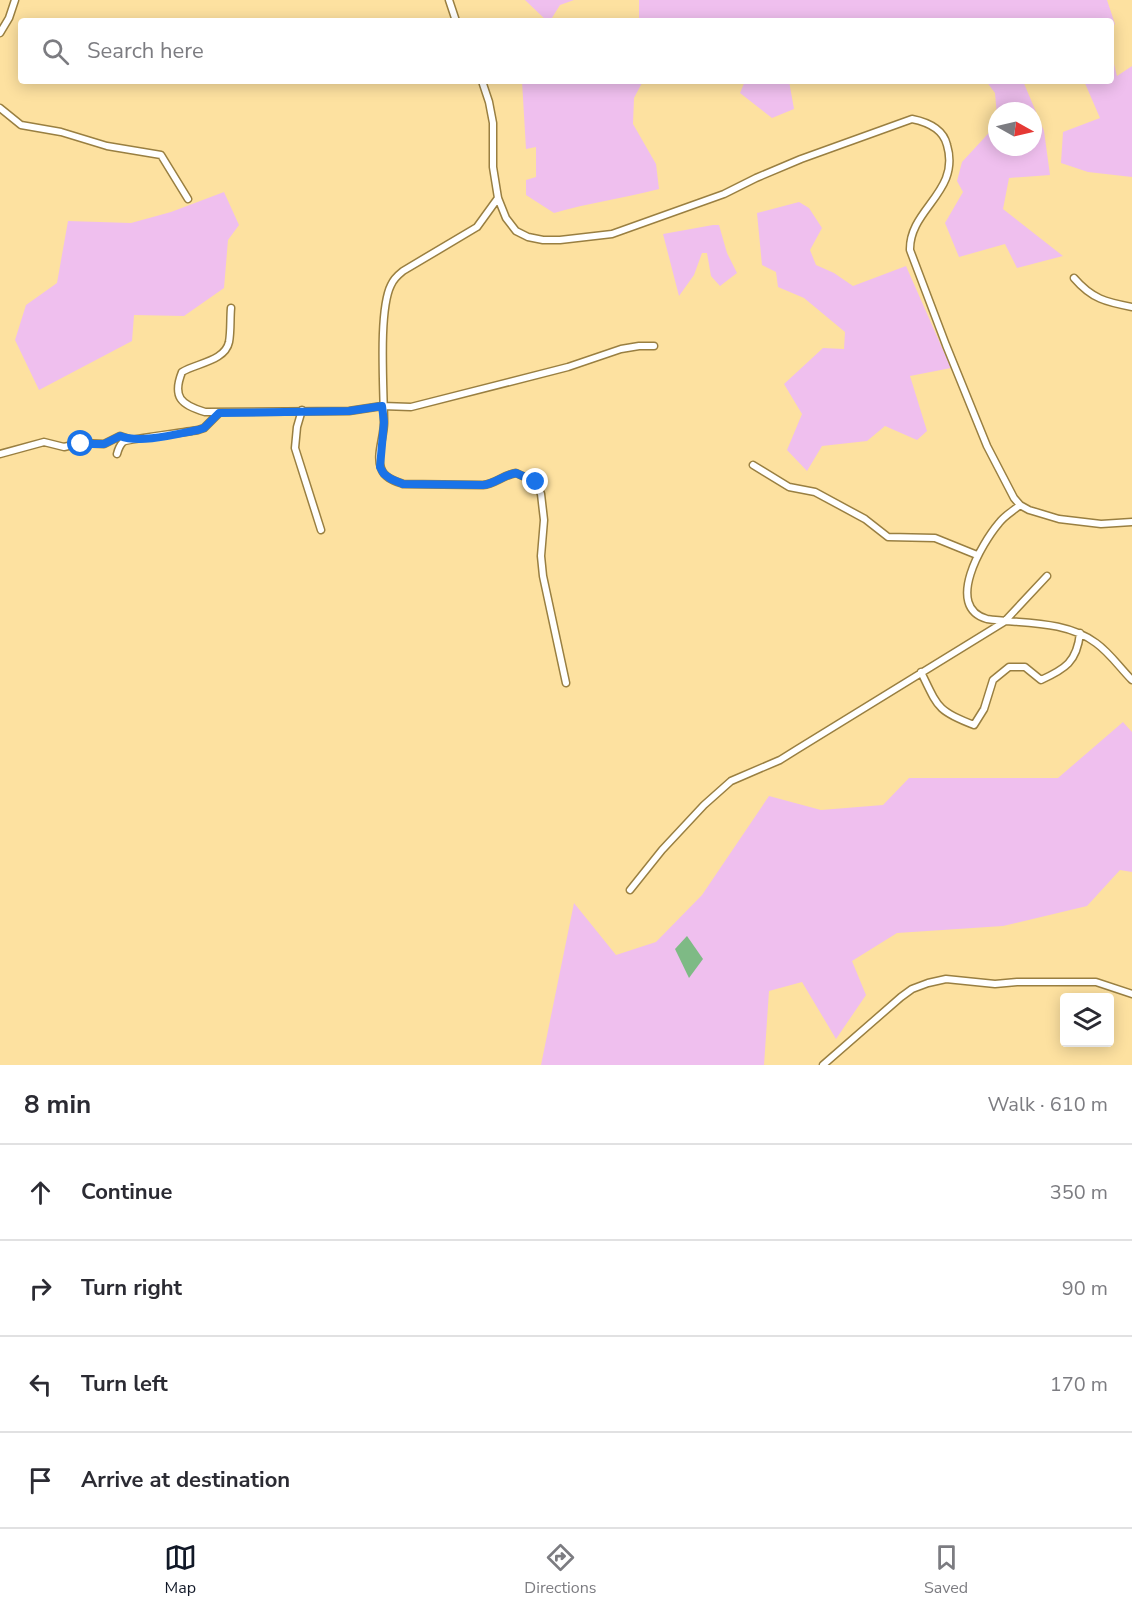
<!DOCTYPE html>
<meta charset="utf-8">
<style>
body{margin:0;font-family:"Nunito Sans",sans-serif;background:#f2f2f3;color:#2b2b33}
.controls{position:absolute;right:18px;bottom:18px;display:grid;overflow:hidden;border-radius:6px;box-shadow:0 3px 15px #0003}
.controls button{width:54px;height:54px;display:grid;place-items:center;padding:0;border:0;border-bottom:2px solid #e1e1e2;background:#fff;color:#2b2b33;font:30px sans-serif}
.compass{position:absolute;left:988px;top:102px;width:54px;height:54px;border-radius:50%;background:#fff;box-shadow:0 3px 15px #0003;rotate:98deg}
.stop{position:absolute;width:18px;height:18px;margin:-14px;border:4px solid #1a73e8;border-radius:50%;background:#fff}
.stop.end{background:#1a73e8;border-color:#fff;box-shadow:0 2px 6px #0008}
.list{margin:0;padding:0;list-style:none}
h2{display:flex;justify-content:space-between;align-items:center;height:78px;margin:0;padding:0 24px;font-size:26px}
h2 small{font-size:20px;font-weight:400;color:#7c7c81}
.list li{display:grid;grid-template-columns:39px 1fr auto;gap:18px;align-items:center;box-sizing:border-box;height:96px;padding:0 24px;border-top:2px solid #e1e1e2}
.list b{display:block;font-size:22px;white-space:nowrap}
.list em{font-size:20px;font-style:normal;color:#7c7c81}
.icon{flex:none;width:33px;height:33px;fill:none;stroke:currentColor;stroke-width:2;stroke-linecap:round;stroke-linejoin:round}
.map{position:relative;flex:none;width:1132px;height:1065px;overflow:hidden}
.search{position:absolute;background:#fff;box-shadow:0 3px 15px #0003;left:18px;right:18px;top:18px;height:66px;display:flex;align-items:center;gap:15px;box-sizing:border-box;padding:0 21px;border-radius:6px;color:#7c7c81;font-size:22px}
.sheet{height:462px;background:#fff}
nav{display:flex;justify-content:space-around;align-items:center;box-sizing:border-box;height:84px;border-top:2px solid #e1e1e2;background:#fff;font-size:16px;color:#7c7c81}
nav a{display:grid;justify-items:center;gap:3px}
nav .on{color:#111827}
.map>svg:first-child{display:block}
.green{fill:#efbfee}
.water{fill:#7eba85}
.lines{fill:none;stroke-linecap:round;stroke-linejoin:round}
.street-casing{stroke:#997f41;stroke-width:9}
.street{stroke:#fff;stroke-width:6}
.route{stroke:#1a73e8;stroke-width:8}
</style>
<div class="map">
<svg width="1132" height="1065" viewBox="0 0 1132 1065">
<rect width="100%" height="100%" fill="#fde1a0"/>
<path class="green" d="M525,0h49l-14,5 -10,16h-3z
M639,0h468l8,24 -4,4v-7h-472z
M1111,52l6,24 15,-10v111l-44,-5 -27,-9 2,-31 37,-14 -16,-37h27z
M522,81l37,2 84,-2 -9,17 -1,26 23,40 3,25c-35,9 -71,14 -105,24l-28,-18v-15l10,-3v-30l-10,2z
M745,81h44l5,28 -22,9 -32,-25z
M986,81h37l21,50 6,44 -41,3 -6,31 60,47 -46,12 -12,-24 -46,13 -14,-34 18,-31 -6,-11 5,-19 35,-38v23h36v-36h-36v5l-2,-23z
M224,192l15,33 -11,15 -4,48 -40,28 -50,-1 -2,26 -93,49 -24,-50 11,-35 31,-22 11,-62 63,2 40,-11z
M799,202l10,6 13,20 -12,22 6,15 18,8 19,13 53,-20 45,102 -41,8 17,55 -10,9 -32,-14 -18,15 -45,5 -15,25 -20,-21 15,-36 -18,-30 39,-36 21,1 1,-17 -41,-34 -26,-11 -2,-15 -14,-7 -5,-52z
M713,225h6l8,28 10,20 -17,13 -9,-10 -4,-23h-5l-8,22 -15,21 -16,-62z
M1123,722l9,10v140l-12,-2 -33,36 -84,20 -106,7 -45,28 14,34 -30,44 -34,-57 -33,9 -5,74h-223l33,-162 42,52 40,-13 46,-47 67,-99 52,14 62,-5 26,-27h149z"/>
<path class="water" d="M687,936l16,23 -14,19 -14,-29z"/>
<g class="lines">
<defs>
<path id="street" d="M449,0l7,21
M0,33l9,-15 6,-18
M482,81l7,21 4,21v44l5,31 8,20 10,13 12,6 15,3h17l52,-6 112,-40 32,-16 45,-19 111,-40c15,3 31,9 35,26 14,47 -38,64 -37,105l36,95 41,101 27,52 6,7 9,5 30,9 42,5 31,-2
M0,108l21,17 40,7 46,14 54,9 27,44
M498,198l-21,29 -74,44c-5,4 -9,7 -12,14 -13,26 -7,105 -7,138 0,14 -8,32 -3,45 3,10 14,13 22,16l80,1c12,-1 20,-10 33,-12l20,9 5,12 3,26 -3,36 2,20 23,107
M1074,278c18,21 32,24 58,29
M231,308c-1,11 0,23 -2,34 -4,19 -32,21 -47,30 -10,25 -1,33 23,40l144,-1 33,-5 29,1 157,-40 53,-18 18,-3h15
M302,410l-5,17 -2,21 26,82
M0,454l44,-12 20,5 17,-4 23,1 16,-8 9,3
M117,454c1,-4 3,-9 6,-12 4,-3 65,-10 75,-12l6,-2 15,-15
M753,465l36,22 26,5 50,27 23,18 47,1 42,17
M1020,505c-7,6 -16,11 -21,18 -17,20 -55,84 -12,96 36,5 78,1 109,24 14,10 24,25 36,37
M921,672c17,35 16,39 53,53l10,-16 9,-29 16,-13h16l16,13c24,-11 36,-18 39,-47
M630,890l32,-40 42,-45 27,-24 49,-21 16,-10 208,-128 43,-46
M823,1065l78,-68 11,-8 16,-6 18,-4 49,5 22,-2h79l36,12"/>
</defs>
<use href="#street" class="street-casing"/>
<use href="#street" class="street"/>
</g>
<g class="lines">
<path class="route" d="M81,444h23l16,-8c20,8 57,-2 78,-6l6,-2 15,-15 130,-2 33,-5 2,16 -4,45 4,7 7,5 12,5 80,1c12,-1 20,-10 33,-12l20,9"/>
</g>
</svg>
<div class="controls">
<button><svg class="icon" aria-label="layers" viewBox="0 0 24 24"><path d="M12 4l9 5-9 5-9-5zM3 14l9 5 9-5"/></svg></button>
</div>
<svg class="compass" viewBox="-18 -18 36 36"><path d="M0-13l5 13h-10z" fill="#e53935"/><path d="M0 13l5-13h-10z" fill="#7c7c81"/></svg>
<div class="stop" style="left:81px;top:444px"></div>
<div class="stop end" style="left:536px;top:482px"></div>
<div class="search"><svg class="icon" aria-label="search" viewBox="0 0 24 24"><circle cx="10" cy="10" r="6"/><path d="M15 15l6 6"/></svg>Search here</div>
</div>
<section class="sheet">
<h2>8 min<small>Walk · 610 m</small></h2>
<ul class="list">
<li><svg class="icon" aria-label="ahead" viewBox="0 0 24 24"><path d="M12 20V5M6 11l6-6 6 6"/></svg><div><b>Continue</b></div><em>350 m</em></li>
<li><svg class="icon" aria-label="right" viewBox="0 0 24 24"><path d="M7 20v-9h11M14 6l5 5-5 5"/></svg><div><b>Turn right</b></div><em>90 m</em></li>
<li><svg class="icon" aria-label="left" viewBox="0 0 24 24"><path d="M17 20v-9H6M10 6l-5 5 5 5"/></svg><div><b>Turn left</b></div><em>170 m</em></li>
<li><svg class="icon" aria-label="arrive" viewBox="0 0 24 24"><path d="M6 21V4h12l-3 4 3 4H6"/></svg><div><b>Arrive at destination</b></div></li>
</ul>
</section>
<nav>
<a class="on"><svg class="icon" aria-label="map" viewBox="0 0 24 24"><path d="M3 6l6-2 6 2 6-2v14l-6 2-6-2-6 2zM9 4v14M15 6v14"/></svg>Map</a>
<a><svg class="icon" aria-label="directions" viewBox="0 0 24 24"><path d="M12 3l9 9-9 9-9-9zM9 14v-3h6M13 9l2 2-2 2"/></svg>Directions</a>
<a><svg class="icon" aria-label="saved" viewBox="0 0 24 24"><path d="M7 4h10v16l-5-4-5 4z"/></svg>Saved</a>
</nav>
